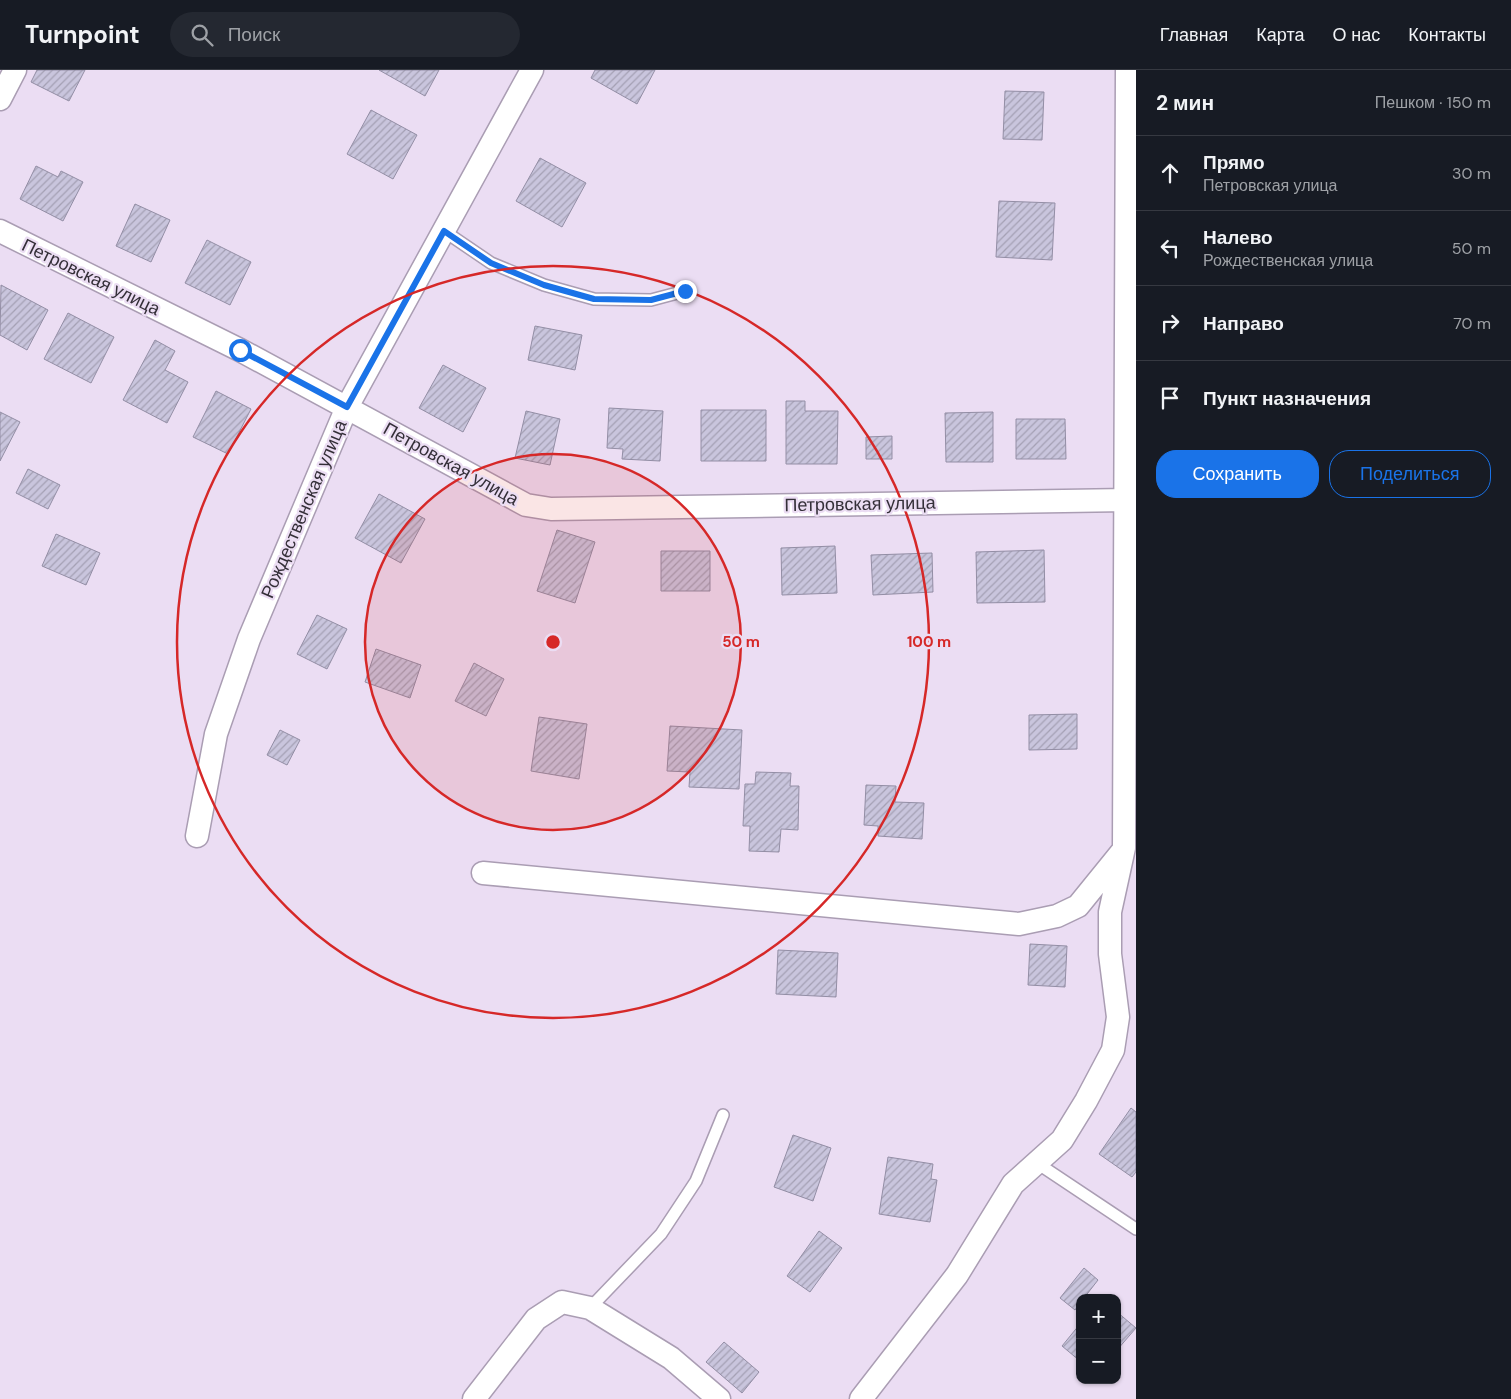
<!DOCTYPE html>
<html lang="ru">
<meta charset="utf-8">
<style>
body{margin:0;font-family:"DM Sans",sans-serif;background:#242831;color:#f1f3f6}
.controls{position:absolute;right:15px;bottom:15px;display:grid;overflow:hidden;border-radius:10px;box-shadow:0 1px 4px #0004}
.controls button{width:45px;height:45px;display:grid;place-items:center;padding:0;border:0;border-bottom:1px solid #363941;background:#171b24;color:#f1f3f6;font:25px sans-serif}
.stop{position:absolute;width:15px;height:15px;margin:-11px;border:4px solid #1a73e8;border-radius:50%;background:#fff}
.stop.end{background:#1a73e8;border-color:#fff;box-shadow:0 1px 5px #0008}
.list{margin:0;padding:0;list-style:none}
h2{display:flex;justify-content:space-between;align-items:center;height:65px;margin:0;padding:0 20px;font-size:21px}
h2 small{font-size:16px;font-weight:400;color:#9ea1a6}
.list li{display:grid;grid-template-columns:32px 1fr auto;gap:15px;align-items:center;box-sizing:border-box;height:75px;padding:0 20px;border-top:1px solid #363941}
.list b{display:block;font-size:19px;white-space:nowrap}
.list p{margin:0;font-size:16px;white-space:nowrap;color:#9ea1a6}
.list em{font-size:16px;font-style:normal;color:#9ea1a6}
.actions{display:flex;gap:10px;padding:15px 20px}
.actions a{flex:1;padding:11px 0;border:1px solid #1a73e8;border-radius:20px;text-align:center;font-size:18px;color:#1a73e8}
.actions .main{background:#1a73e8;color:#fff}
.icon{flex:none;width:28px;height:28px;fill:none;stroke:currentColor;stroke-width:2;stroke-linecap:round;stroke-linejoin:round}
.map{position:relative;flex:none;width:1136px;height:1329px;overflow:hidden}
header{display:flex;align-items:center;gap:30px;box-sizing:border-box;height:70px;padding:0 25px;background:#171b24;border-bottom:1px solid #363941}
header strong{font-size:24px}
nav{display:flex;gap:28px;margin-inline-start:auto;font-size:18px}
.search{width:350px;height:45px;background:#242831;display:flex;align-items:center;gap:12px;box-sizing:border-box;padding:0 18px;border-radius:28px;color:#9ea1a6;font-size:19px}
main{display:flex}
aside{flex:1;background:#171b24}
.map>svg:first-child{display:block}
.building{fill:url(#building-hatch);stroke:#938ea5}
.lines{fill:none;stroke-linecap:round;stroke-linejoin:round}
.lane-casing{stroke:#aa9db3;stroke-width:14}
.street-casing{stroke:#aa9db3;stroke-width:25}
.lane{stroke:#fff;stroke-width:11}
.street{stroke:#fff;stroke-width:22}
.route{stroke:#1a73e8;stroke-width:6}
.ring{fill:none;stroke:#d62828;stroke-width:2.5}
.labels{text-anchor:middle;stroke-width:4.5;stroke-linejoin:round;paint-order:stroke}
.street-label{font-size:18px;fill:#342f38;stroke:#ebddf3}
.centre{fill:#d62828;stroke:#ebddf3;stroke-width:2.5}
.ring-label{font-size:15px;text-anchor:middle;font-weight:bold;fill:#d62828;stroke:#ebddf3;stroke-width:4.5;stroke-linejoin:round;paint-order:stroke}
</style>
<header>
<strong>Turnpoint</strong>
<div class="search"><svg class="icon" aria-label="search" viewBox="0 0 24 24"><circle cx="10" cy="10" r="6"/><path d="M15 15l6 6"/></svg>Поиск</div>
<nav><a>Главная</a><a>Карта</a><a>О нас</a><a>Контакты</a></nav>
</header>
<main>
<div class="map">
<svg width="1136" height="1329" viewBox="0 0 1136 1329">
<defs>
<pattern id="building-hatch" width="6" height="6" patternUnits="userSpaceOnUse" patternTransform="scale(1.25)"><rect width="6" height="6" fill="#c9c5dd"/><path d="M-1 1l2-2M0 6l6-6M5 7l2-2" fill="none" stroke="#a4a0b4"/></pattern>
</defs>
<rect width="100%" height="100%" fill="#ebddf3"/>
<path class="building" d="M37,0h48l-16,31 -38,-19z
M379,0h60l-14,26z
M595,0h60l-18,34 -46,-26z
M1005,21l39,1 -2,48 -39,-1z
M371,40l46,25 -24,44 -46,-25z
M540,88l46,25 -24,44 -46,-26z
M36,96l22,11 3,-6 22,11 -20,39 -43,-22z
M999,131l56,2 -3,57 -56,-3z
M135,134l35,16 -19,42 -35,-16z
M207,170l44,22 -21,43 -45,-22z
M1,215l47,25 -21,40 -27,-15z
M68,243l46,24 -23,46 -47,-24z
M535,256l47,9 -7,35 -47,-10z
M155,270l20,11 -10,19 23,12 -21,41 -44,-23z
M443,295l43,23 -23,44 -44,-24z
M216,321l35,18 -23,45 -35,-17z
M786,331h19v10h33l-1,53h-51z
M609,338l54,3 -3,50 -38,-2 1,-10 -16,-1z
M701,340h65v51h-65z
M526,341l34,8 -10,46 -35,-7z
M0,342l20,10 -20,39z
M993,342v50h-47l-1,-49z
M1016,349h49l1,40h-50z
M892,366v23h-26v-22z
M28,399l32,16 -12,24 -32,-16z
M379,424l46,25 -24,44 -46,-25z
M557,460l38,12 -20,61 -38,-12z
M56,464l44,19 -14,32 -44,-19z
M835,476l2,47 -55,2 -1,-47z
M1044,480l1,52 -68,1 -1,-51z
M661,481h49v40h-49z
M932,483l1,39 -60,3 -2,-40z
M317,545l30,14 -20,40 -30,-15z
M376,579l45,16 -11,33 -45,-16z
M474,593l30,16 -18,37 -31,-15z
M1077,644v35l-48,1v-35z
M539,647l48,7 -8,55 -48,-8z
M670,656l72,4 -3,59 -50,-2 1,-15 -23,-1z
M280,660l20,10 -13,25 -20,-10z
M756,702l35,1 -1,13h9l-1,44 -17,-1 -2,23 -30,-1 1,-25h-7l2,-42h10z
M866,715l30,1 -1,16 29,1 -2,36 -44,-3v-10l-14,-1z
M1030,874l37,2 -2,41 -37,-2z
M778,880l60,3 -2,44 -60,-3z
M1131,1038l5,4v60l-4,5 -33,-23z
M793,1065l38,13 -18,53 -39,-14z
M888,1087l45,7 -2,15 6,1 -7,42 -51,-8z
M819,1161l23,17 -32,44 -23,-16z
M1084,1198l14,12 -14,18h-4v5l-5,7 -15,-12z
M1117,1242l19,16 -19,22z
M1080,1254v37l-18,-15z
M724,1272l35,30 -17,21 -36,-31z"/>
<g class="lines">
<defs>
<path id="lane" d="M444,161l47,32 53,22 50,14 57,1 34,-9
M1037,1093l99,66
M590,1238l71,-74 35,-53 27,-66"/>
<path id="street" d="M0,29l15,-29
M0,161l240,119 286,155 25,4 576,-9
M197,766l19,-102 33,-95 98,-232 185,-337
M483,803l536,51 38,-8 21,-10 43,-53
M474,1329l62,-80 26,-17 28,6 81,50 48,41
M861,1329l96,-124 56,-91 49,-44 24,-39 27,-51 5,-33 -8,-63v-42l14,-64 3,-778"/>
</defs>
<use href="#lane" class="lane-casing"/>
<use href="#street" class="street-casing"/>
<use href="#lane" class="lane"/>
<use href="#street" class="street"/>
</g>
<g class="lines">
<path class="route" d="M240,280l107,57 97,-176 47,32 53,22 50,14 57,1 34,-9"/>
</g>
<circle cx="553" cy="572" r="188" fill="#d62828" fill-opacity=".12"/>
<g class="ring">
<circle cx="553" cy="572" r="188"/>
<circle cx="553" cy="572" r="376"/>
</g>
<g class="labels">
<g class="street-label">
<text transform="translate(91 207) rotate(26)" y="6">Петровская улица</text>
<text transform="translate(451 394) rotate(29)" y="6">Петровская улица</text>
<text transform="translate(860 434) rotate(-1)" y="6">Петровская улица</text>
<text transform="translate(304 439) rotate(-67)" y="6">Рождественская улица</text>
</g>
</g>
<circle cx="553" cy="572" r="8" class="centre"/>
<g class="ring-label">
<text x="741" y="577">50 m</text>
<text x="929" y="577">100 m</text>
</g>
</svg>
<div class="controls">
<button>+</button>
<button>−</button>
</div>
<div class="stop" style="left:240px;top:280px"></div>
<div class="stop end" style="left:685px;top:221px"></div>
</div>
<aside>
<h2>2 мин<small>Пешком · 150 m</small></h2>
<ul class="list">
<li><svg class="icon" aria-label="ahead" viewBox="0 0 24 24"><path d="M12 20V5M6 11l6-6 6 6"/></svg><div><b>Прямо</b><p>Петровская улица</p></div><em>30 m</em></li>
<li><svg class="icon" aria-label="left" viewBox="0 0 24 24"><path d="M17 20v-9H6M10 6l-5 5 5 5"/></svg><div><b>Налево</b><p>Рождественская улица</p></div><em>50 m</em></li>
<li><svg class="icon" aria-label="right" viewBox="0 0 24 24"><path d="M7 20v-9h11M14 6l5 5-5 5"/></svg><div><b>Направо</b></div><em>70 m</em></li>
<li><svg class="icon" aria-label="arrive" viewBox="0 0 24 24"><path d="M6 21V4h12l-3 4 3 4H6"/></svg><div><b>Пункт назначения</b></div></li>
</ul>
<div class="actions"><a class="main">Сохранить</a><a>Поделиться</a></div>
</aside>
</main>
